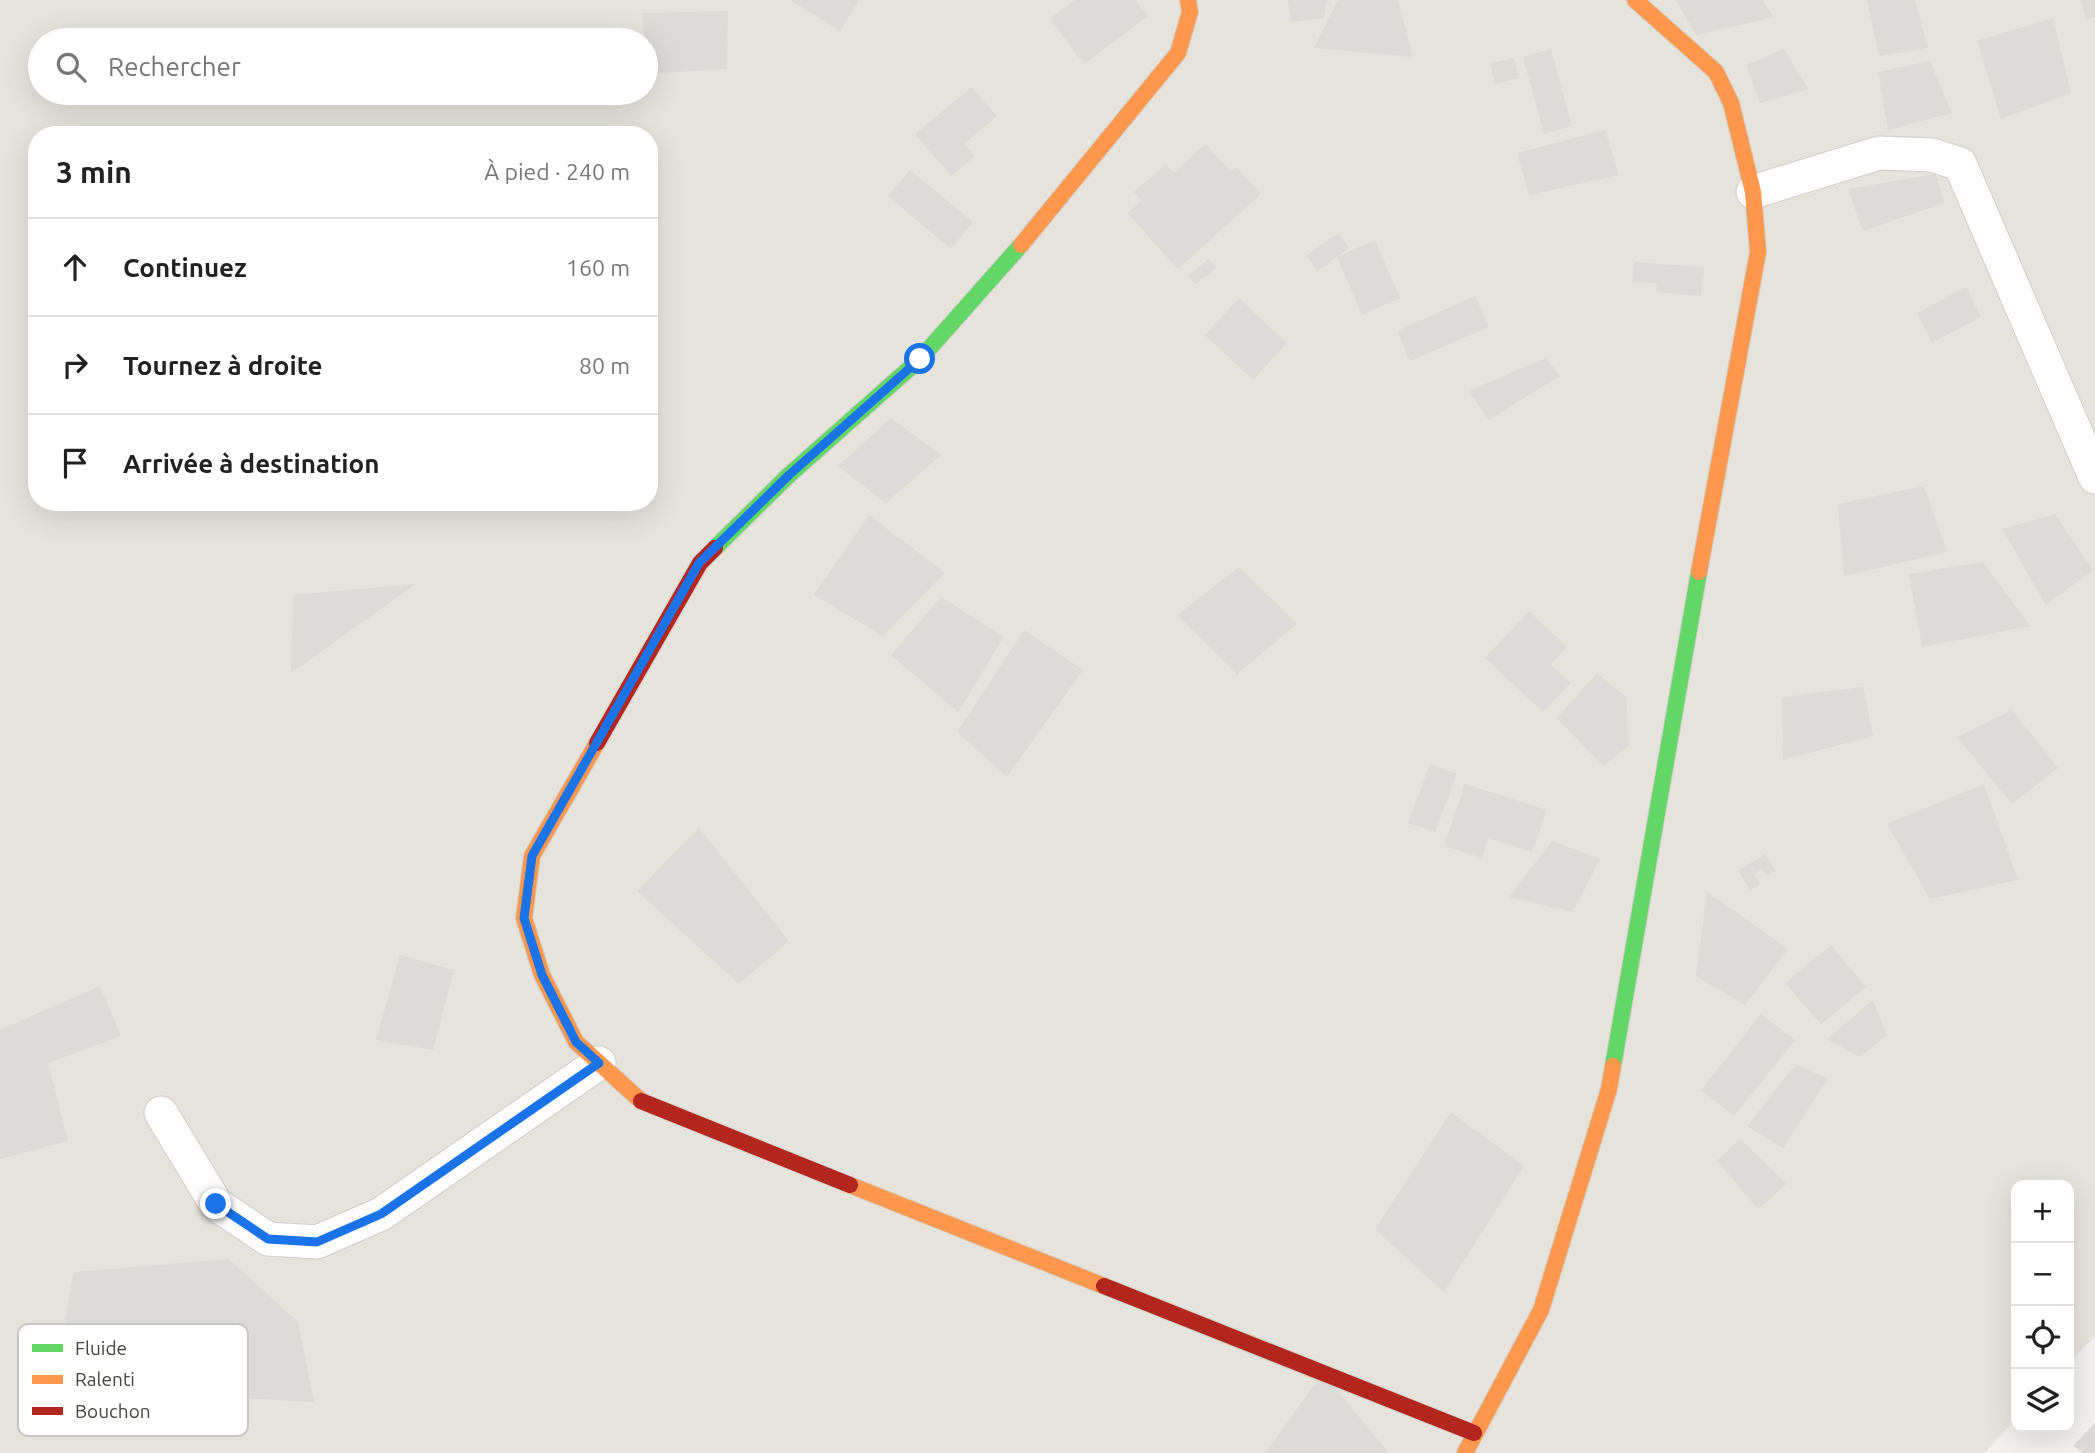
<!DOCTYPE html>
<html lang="fr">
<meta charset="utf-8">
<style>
body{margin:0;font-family:Ubuntu,sans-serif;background:#f2f2f2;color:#222}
.controls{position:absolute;right:21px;bottom:21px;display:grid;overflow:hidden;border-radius:14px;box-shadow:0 7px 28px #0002}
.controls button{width:63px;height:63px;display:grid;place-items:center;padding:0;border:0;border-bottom:2px solid #e0e0e0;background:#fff;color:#222;font:35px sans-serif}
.stop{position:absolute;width:21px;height:21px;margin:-16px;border:5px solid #1a73e8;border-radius:50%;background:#fff}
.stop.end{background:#1a73e8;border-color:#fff;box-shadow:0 2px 7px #0008}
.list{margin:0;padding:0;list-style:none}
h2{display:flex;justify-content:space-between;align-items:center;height:91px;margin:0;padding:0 28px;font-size:30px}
h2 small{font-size:23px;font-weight:400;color:#767676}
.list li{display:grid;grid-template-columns:46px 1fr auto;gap:21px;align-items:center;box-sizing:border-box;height:98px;padding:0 28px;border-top:2px solid #e0e0e0}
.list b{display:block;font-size:26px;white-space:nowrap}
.list em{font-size:23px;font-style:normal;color:#767676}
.icon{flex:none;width:38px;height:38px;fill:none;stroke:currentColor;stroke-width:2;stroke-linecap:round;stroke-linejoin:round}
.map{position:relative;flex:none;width:2095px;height:1453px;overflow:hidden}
.search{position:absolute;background:#fff;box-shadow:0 7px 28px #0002;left:28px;top:28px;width:630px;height:77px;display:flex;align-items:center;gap:18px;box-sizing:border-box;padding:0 24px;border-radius:38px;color:#767676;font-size:26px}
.panel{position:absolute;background:#fff;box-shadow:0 7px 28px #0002;left:28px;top:126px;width:630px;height:385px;border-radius:28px}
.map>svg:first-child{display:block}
.residential{fill:#e6e3dd;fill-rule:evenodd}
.building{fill:#dcdad7}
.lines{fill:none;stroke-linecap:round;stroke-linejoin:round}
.street-casing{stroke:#d1cfcc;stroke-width:35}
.fast-casing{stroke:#d1cdc6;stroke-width:18}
.slow-casing{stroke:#d1cdc6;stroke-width:18}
.jam-casing{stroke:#d1cdc6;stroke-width:18}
.street{stroke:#fdfdfd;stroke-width:33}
.fast{stroke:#63d668;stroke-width:16}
.slow{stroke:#ff974d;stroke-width:16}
.jam{stroke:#b3261e;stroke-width:16}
.route{stroke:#1a73e8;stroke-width:9}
.key{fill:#fff;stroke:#c8c7c4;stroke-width:2}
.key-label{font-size:19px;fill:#49433b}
</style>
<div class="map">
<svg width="2095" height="1453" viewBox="0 0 2095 1453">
<rect width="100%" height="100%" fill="#f3f1ef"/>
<path class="residential" d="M0,0h2095v1336l-26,27v-178h-53v234l-32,34h-1984zM40,40h606v53h-606zM37,135h612v367h-612z"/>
<path class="building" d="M790,0h69l-19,31z
M1074,0h62l12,16 -64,48 -34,-45z
M1288,0h39l-3,18 -33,4z
M1338,0h60l15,57 -99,-9z
M1676,0h86l12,17 -78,18z
M1867,0h48l13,48 -49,8z
M2081,0h14v17l-9,3z
M728,11l-1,58 -81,5v-34h-2l-2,-27z
M2053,18l18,75 -70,26 -24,-78z
M1551,49l21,77 -28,8 -21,-77z
M1784,49l24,40 -48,14 -14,-38z
M1514,58l5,20 -24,6 -5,-21z
M1930,61l22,52 -64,17 -10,-58z
M972,87l25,29 -33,28 11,12 -24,20 -36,-42z
M1605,130l14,45 -90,20 -12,-42z
M1205,144l25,26 7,-2 24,26 -83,75 -51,-56 14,-12 -7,-9 32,-28 8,9z
M910,170l63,52 -22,27 -63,-53z
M1936,174l8,29 -81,28 -15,-42z
M1338,233l11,15 -31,23 -12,-15z
M1375,240l25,58 -38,17 -25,-58z
M1209,259l8,9 -22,16 -7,-9z
M1634,262l70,5 -3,29 -45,-4 1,-9 -25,-1z
M1966,287l15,30 -49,26 -15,-30z
M1475,296l14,31 -79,34 -13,-30z
M1239,298l48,45 -34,37 -48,-45z
M1546,358l14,18 -71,44 -20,-29z
M891,418l50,37 -55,48 -48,-37z
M1924,486l23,66 -103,24 -6,-72z
M2055,514l38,56 -47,35 -44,-76z
M869,515l76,58 -62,63 -69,-41z
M1983,562l47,64 -108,21 -13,-73z
M1239,567l58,57 -60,50 -60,-59z
M416,584l-125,89 2,-78z
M941,597l63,40 -46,75 -67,-57z
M1529,611l38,36 -16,18 20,18 -28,29 -58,-54z
M1024,630l59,40 -76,107 -50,-45z
M1597,673l29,24 3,49 -26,20 -46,-48z
M1863,687l10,49 -90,24 -1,-63z
M2012,710l46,58 -46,36 -55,-67z
M1430,764l27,10 -22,58 -27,-9z
M1465,784l82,26 -15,42 -44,-14 -6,20 -38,-12z
M1984,784l34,96 -88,19 -43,-75z
M699,828l90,113 -50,43 -102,-93z
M1552,841l48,18 -27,53 -64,-15z
M1765,854l10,16 -9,6 -4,-7 -8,5 6,10 -10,6 -12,-19z
M1707,892l81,57 -43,56 -49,-29z
M1831,945l35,42 -45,37 -36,-41z
M400,955l54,15 -21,80 -57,-10z
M100,986l21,50 -73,27 20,78 -68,18v-129z
M1873,1000l14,35 -27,22 -33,-18z
M1761,1014l34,26 -61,76 -33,-26z
M1796,1064l32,15 -45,69 -36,-22z
M1451,1112l73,54 -80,126 -69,-63z
M1740,1139l47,45 -29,25 -41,-48z
M229,1259l69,63 16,80 -74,-4 -8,-54 -170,-8 12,-64z
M1323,1373l66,80h-124z
M2095,1423v30h-12l-10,-7z"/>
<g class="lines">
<defs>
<path id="street" d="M1753,192l126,-39 53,2 28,9 135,313
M161,1113l55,91 52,35 49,3 64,-28 218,-151"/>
<path id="fast" d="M715,548l74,-73 131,-116 101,-114
M1613,1066l86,-494"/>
<path id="slow" d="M1635,0l81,72 15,31 22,89 5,60 -59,320
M1021,245l157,-192 12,-41 -2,-12
M597,743l-65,113 -8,62 18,57 34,67 65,59
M850,1185l254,101
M1465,1453l76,-143 68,-221 4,-23"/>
<path id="jam" d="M597,743l103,-180 15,-15
M641,1101l209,84
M1104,1286l370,147"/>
</defs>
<use href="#street" class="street-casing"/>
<use href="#fast" class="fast-casing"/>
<use href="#slow" class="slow-casing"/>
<use href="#jam" class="jam-casing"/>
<use href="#street" class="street"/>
<use href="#fast" class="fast"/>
<use href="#slow" class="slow"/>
<use href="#jam" class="jam"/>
</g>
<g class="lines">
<path class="route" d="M216,1204l52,35 49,3 64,-28 218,-151 -23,-21 -34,-67 -18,-57 8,-62 167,-293 90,-88 131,-116"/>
</g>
<rect x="18" y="1324" width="230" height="112" rx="10" class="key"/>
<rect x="32" y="1344" width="31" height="8" fill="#63d668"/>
<rect x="32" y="1375" width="31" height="9" fill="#ff974d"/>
<rect x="32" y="1407" width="31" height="8" fill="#b3261e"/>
<g class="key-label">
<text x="75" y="1355">Fluide</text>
<text x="75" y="1386">Ralenti</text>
<text x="75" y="1418">Bouchon</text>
</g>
</svg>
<div class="controls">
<button>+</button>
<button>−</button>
<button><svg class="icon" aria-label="locate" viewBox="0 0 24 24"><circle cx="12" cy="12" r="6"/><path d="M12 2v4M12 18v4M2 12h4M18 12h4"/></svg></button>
<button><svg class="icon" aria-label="layers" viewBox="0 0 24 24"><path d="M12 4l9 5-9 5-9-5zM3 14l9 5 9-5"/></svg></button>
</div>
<div class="stop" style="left:920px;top:359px"></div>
<div class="stop end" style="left:216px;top:1204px"></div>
<div class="search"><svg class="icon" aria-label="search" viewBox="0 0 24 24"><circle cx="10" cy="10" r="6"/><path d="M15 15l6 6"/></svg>Rechercher</div>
<section class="panel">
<h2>3 min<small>À pied · 240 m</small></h2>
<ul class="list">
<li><svg class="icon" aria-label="ahead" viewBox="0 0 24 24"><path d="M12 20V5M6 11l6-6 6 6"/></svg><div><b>Continuez</b></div><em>160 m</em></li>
<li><svg class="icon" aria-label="right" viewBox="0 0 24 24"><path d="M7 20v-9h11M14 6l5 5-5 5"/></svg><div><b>Tournez à droite</b></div><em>80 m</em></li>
<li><svg class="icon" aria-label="arrive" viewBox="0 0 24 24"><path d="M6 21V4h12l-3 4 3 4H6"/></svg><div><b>Arrivée à destination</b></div></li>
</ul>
</section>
</div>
